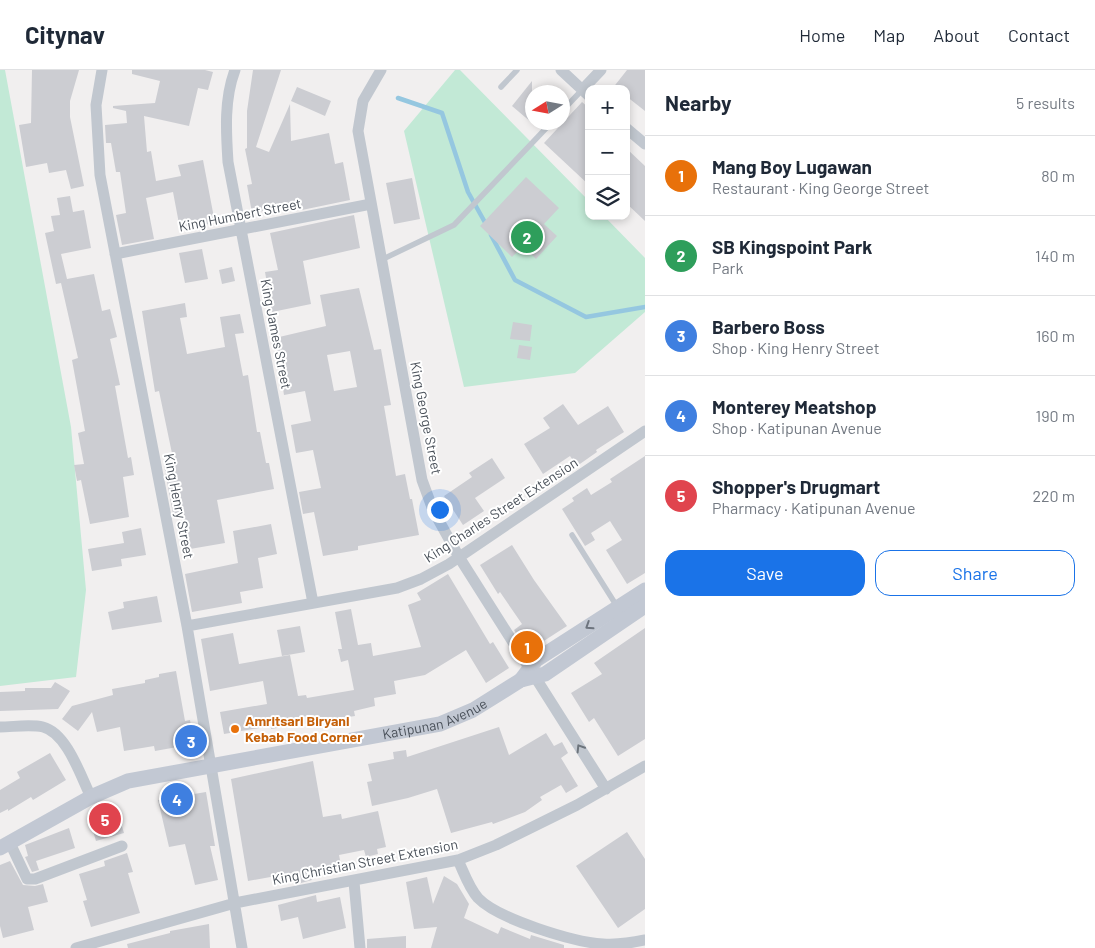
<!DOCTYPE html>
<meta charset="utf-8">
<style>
body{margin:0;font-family:Barlow,sans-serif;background:#f2f2f3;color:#1f2937}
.controls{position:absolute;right:15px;top:15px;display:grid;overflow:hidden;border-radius:10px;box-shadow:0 2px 8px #0003}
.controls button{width:45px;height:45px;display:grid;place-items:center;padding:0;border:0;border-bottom:1px solid #e0e1e3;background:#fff;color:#1f2937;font:25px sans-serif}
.compass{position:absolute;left:525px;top:15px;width:45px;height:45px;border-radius:50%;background:#fff;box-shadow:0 2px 8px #0003;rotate:259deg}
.you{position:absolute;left:439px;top:439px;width:18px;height:18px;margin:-12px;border:4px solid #fff;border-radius:50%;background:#1a73e8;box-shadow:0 0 0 8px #1a73e833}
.badge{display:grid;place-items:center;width:32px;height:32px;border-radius:50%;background:#1a73e8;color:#fff;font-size:16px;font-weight:700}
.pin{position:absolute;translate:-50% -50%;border:2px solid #fff;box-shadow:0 1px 5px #0006}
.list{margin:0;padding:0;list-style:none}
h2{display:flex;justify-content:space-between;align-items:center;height:65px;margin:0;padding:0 20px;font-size:21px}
h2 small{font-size:16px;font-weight:400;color:#747a83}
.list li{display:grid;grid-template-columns:32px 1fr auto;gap:15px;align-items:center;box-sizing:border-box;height:80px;padding:0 20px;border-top:1px solid #e0e1e3}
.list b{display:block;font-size:19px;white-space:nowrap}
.list p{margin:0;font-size:16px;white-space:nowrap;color:#747a83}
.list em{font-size:16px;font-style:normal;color:#747a83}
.actions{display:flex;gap:10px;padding:15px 20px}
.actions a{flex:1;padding:11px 0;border:1px solid #1a73e8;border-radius:15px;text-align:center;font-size:18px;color:#1a73e8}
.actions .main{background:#1a73e8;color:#fff}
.icon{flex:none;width:28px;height:28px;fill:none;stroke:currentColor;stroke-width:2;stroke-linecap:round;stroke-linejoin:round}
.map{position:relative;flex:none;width:645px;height:878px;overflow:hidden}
header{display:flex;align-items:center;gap:30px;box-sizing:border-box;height:70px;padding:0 25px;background:#fff;border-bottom:1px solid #e0e1e3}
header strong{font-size:24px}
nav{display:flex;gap:28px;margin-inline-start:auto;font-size:18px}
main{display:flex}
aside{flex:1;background:#fff}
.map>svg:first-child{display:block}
.green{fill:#c2e9d6}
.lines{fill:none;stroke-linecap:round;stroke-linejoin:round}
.stream{stroke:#95c7e0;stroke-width:4.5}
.building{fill:#cccdd2;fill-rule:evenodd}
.lane{stroke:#c1c7cf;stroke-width:5.5}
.street{stroke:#c1c7cf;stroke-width:11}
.secondary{stroke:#c2c8d3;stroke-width:15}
.oneway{stroke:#6d747e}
.oneway2{stroke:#6d747c}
.food-dot{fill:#e8710a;stroke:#fff;stroke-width:2}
.labels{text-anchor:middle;stroke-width:4;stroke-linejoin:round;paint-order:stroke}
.street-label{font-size:14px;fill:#495059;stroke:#fff}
.food-label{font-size:14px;font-weight:bold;fill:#c56008;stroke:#fff;text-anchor:start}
</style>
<header>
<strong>Citynav</strong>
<nav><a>Home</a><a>Map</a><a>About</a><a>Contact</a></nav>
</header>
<main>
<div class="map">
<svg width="645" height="878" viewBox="0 0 645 878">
<rect width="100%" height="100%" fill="#f1efef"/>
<path class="green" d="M0,0h5l66,357 15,163 -10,87 -76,9z
M455,0h5l129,131v15h15l41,42v54l-70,61 -111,14 -60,-256z"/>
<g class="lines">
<path class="stream" d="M398,28l44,15 26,79 19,34
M491,165l24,45 71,37 59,-10"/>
</g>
<path class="building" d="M32,0h47l-9,31v16l14,69 -13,3 -5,-19 -17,3 -2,-10 -21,4 -7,-42 12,-2z
M132,0h73l8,2 -5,18 -10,-2 -9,38 -45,-10 3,36 4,-1 5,30 25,-5 -3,-11 25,-5 12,63 -35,6 -7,-37 -27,6 8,41 -32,6 -6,-30 10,-2 -6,-41h-4l-5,-29h-5l-1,-18 22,-2 -1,-12 -13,-3v-2l42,-3 5,-22 -28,-7z
M253,0h28l-25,77 13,5 21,-48 1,37 38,-8 6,31 8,-2 7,38 -48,10 -1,-6 -49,9 -5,-28 5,-1 -7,-35 2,-1v-37z
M627,0h18v41l-19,-15v-7h-14z
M532,11v42l-20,-17z
M297,17l34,14 -6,15 -34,-15z
M582,32l7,6v77l-45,-42z
M626,78l19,18v55l-19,-18z
M526,107l33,31 -15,16 13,12 -21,23 -13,-13 -11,11 -32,-31z
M412,108l8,41 -26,5 -8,-41z
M70,126l3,16 11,-2 7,38 -30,6 6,25 27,-5 8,37 8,-2 7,28 -7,2 10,46 -5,1 13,72 3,-1 3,18 -11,2 6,40 -39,7 -9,-44 -4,1 -3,-16 10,-1 -6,-31 7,-2 -13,-71 6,-2 -17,-75 -5,1 -11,-51 9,-2 -3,-15 9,-1 -3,-17z
M354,145l6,33 -57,13 8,43 -39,8 -7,-40 13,-2 -8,-37z
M202,179l6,30 -23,4 -6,-30z
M232,197l3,14 -13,3 -3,-14z
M359,218l15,62 7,-1 10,56 -7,1 12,70 9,-2 5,25h2l7,36 -61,11v4l-35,6 -9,-44 -11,2 -4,-22 22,-4 -8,-38 -17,3 -5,-28 20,-4 -6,-30 -21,4 -9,-57 51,-12 -6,-31zM350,281l7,36 -23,4 -7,-36z
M185,233l2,14 -7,1 7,36 38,-7 -5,-30 20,-3 4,19 -9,1 8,42 5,-1 9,57h3l6,31h3l5,26 -57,11 8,43 -35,6 -7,-37 -10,2 -9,-49 10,-2 -15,-72 -4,1 -13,-81z
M513,252l19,3 -2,16 -20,-2z
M519,275l13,2 -2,13 -13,-2z
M563,334l15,21 30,-19 16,26 -28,18 1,2 -20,14 -7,-10 -27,18 -19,-30 26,-16 -7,-10z
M645,386v117l-18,11 -21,-34 16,-10 -12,-19 -19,12 4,7 -10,6 -23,-37 12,-8 -2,-3 15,-10 4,7 21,-13 -2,-3z
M492,388l13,20 -30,20 9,13 -21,14 -19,-29 28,-19 -3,-4z
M271,454l6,30 -19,4 5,30 -23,4 2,11 -50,9 -7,-38 53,-11 -5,-32z
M141,458l5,27 -25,4 1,7 -30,5 -4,-22 36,-6 -2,-11z
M512,475l22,35 33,46 -31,20 1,1 -8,6 -15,-23 8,-6 -22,-32 -2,2 -18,-29z
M448,504l42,70 3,-2 16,26 -23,15 -20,-33 -41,25 -31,6 2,13 -22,4 1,8 -21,5 1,5 -84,13v-3l-47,8 -4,-22 47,-8 -4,-23 -53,10 -9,-52 32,-6 6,31 51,-9 8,41 8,-1 1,3 47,-8 -6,-30 -7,2 -3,-13h4l-7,-37 16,-3 7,36 13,-2 2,13 48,-9 -13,-42 13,-5 -4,-7z
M157,526l5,26 -50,8 -4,-18 16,-4 -1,-6z
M300,556l5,26 -23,4 -5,-26z
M645,558v111l-27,17 -24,-38 -5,4 -18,-29 31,-19 -8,-11z
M176,601l9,50 5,-1 4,24 -39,7 -1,-5 -30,5 -4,-24 -23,5 -5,-20 -14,19 -16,-12 10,-13 41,-11 -1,-6 33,-6v-3l14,-3v-3z
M55,612l15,9 -12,18 -58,2v-19l25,-1v-3h26z
M499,657l10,28 37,-22 8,13 8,-4 6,11 -7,5 17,28 -12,7 -5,-8 -21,12 2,3 -17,12 -32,12 -1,-2 -41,11 -14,-44 -29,9 -36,8 -5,-24 5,-1 -4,-17 26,-5 -1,-7 13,-2 1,7z
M50,683l16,27 -33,20 -2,-3 -23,14v-2l-8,4v-23l20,-12 -3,-6z
M313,691l10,56 18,-3 1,5 36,-8 8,36 -9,2 1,5 -12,3 -2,-7 -25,5 2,10 -28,5 -1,10 -11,3 -3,-11 -50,9 -17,-102z
M206,722l9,54h-5l8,34 -23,5 -10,-41 -16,3 -11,-47z
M118,743l6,20 -28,8 -6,-20z
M69,758l6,20 -39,13 3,9 -7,2 -7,-15 3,-1 -3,-11z
M627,762l18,27v50l-27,19 -42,-62z
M127,783l6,19 -5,1 12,40 -49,14 -8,-26 4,-1 -8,-26 26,-8 -1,-5z
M10,791l13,24 12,1 8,-2 5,18 -20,5 6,23 -31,8 -3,-12v-61z
M444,806l13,8 12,20 -5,14 34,16 3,-7 29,12 1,-4 33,10v3h-133l6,-21 -23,2 -8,-47 21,-5 6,27z
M316,825l1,7 23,-5 6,31 -43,11 -5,-22 -17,4 -3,-16z
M209,854l1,24h-82l-1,-4 43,-11v-2z
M406,866v12h-39v-9z"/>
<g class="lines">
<path class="lane" d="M501,17l16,-17
M562,41l20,-21
M381,190l73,-35 98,-103
M572,465l46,73"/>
<path class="street" d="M102,0l-6,35 4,70 87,451 55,322
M235,0c-11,29 -9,61 -7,92l85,441
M381,0l-18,31 -5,30 64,349 11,30 26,47 147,232
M561,0l28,26
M582,20l19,-20
M626,58l19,16
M115,184l256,-50
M187,556l210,-38 24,-9 28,-15 196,-133
M0,657c13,0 30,-3 43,0 24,6 38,50 48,70
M10,773l17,36h8l87,-33
M458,790c6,13 11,28 20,38 20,21 95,44 125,46 14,1 28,-1 42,-4
M354,812l6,66
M76,878l159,-45 223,-43 38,-15 81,-40 68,-39"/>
<g class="secondary">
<path d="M521,610l15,-20 109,-70"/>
<path id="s1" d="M0,778l91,-51 37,-16 312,-57 33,-14 48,-30 24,-6 100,-68"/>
</g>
</g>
<defs><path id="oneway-chevron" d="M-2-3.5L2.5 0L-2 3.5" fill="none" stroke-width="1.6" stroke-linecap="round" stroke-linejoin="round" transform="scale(1.25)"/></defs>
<use class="oneway" href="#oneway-chevron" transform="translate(589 556) rotate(147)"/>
<use class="oneway2" href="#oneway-chevron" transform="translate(580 678) rotate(-122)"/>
<circle class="food-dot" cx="235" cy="659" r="5"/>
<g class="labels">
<g class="street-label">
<text transform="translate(240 145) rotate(-11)" y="5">King Humbert Street</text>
<text transform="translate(276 264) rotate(79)" y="5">King James Street</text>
<text transform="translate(426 348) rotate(79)" y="5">King George Street</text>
<text transform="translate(179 436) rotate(79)" y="5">King Henry Street</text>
<text transform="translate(501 440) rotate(-33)" y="5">King Charles Street Extension</text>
<text dy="5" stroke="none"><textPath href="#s1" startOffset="458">Katipunan Avenue</textPath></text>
<text transform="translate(365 792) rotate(-11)" y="5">King Christian Street Extension</text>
</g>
<g class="food-label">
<text x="245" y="656">Amritsari Biryani<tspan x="245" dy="16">Kebab Food Corner</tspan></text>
</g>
</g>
</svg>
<div class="controls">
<button>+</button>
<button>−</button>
<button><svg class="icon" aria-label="layers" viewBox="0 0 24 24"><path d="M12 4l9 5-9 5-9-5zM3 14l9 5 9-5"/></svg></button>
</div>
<svg class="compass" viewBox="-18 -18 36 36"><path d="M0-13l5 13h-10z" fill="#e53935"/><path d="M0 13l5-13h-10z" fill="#747a83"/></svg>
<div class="you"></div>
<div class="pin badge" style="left:527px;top:577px;background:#e8710a">1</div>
<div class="pin badge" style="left:527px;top:167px;background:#2e9e5b">2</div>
<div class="pin badge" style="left:191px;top:671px;background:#3f7fe0">3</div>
<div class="pin badge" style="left:177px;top:729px;background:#3f7fe0">4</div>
<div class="pin badge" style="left:105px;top:749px;background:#e0444e">5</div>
</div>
<aside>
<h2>Nearby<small>5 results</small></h2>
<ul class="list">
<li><span class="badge" style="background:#e8710a">1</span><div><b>Mang Boy Lugawan</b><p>Restaurant · King George Street</p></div><em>80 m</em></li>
<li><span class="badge" style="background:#2e9e5b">2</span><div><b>SB Kingspoint Park</b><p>Park</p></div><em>140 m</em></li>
<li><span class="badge" style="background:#3f7fe0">3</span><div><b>Barbero Boss</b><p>Shop · King Henry Street</p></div><em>160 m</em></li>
<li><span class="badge" style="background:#3f7fe0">4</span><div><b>Monterey Meatshop</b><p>Shop · Katipunan Avenue</p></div><em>190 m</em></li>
<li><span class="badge" style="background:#e0444e">5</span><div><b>Shopper's Drugmart</b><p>Pharmacy · Katipunan Avenue</p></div><em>220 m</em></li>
</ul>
<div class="actions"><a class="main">Save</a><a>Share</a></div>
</aside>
</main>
